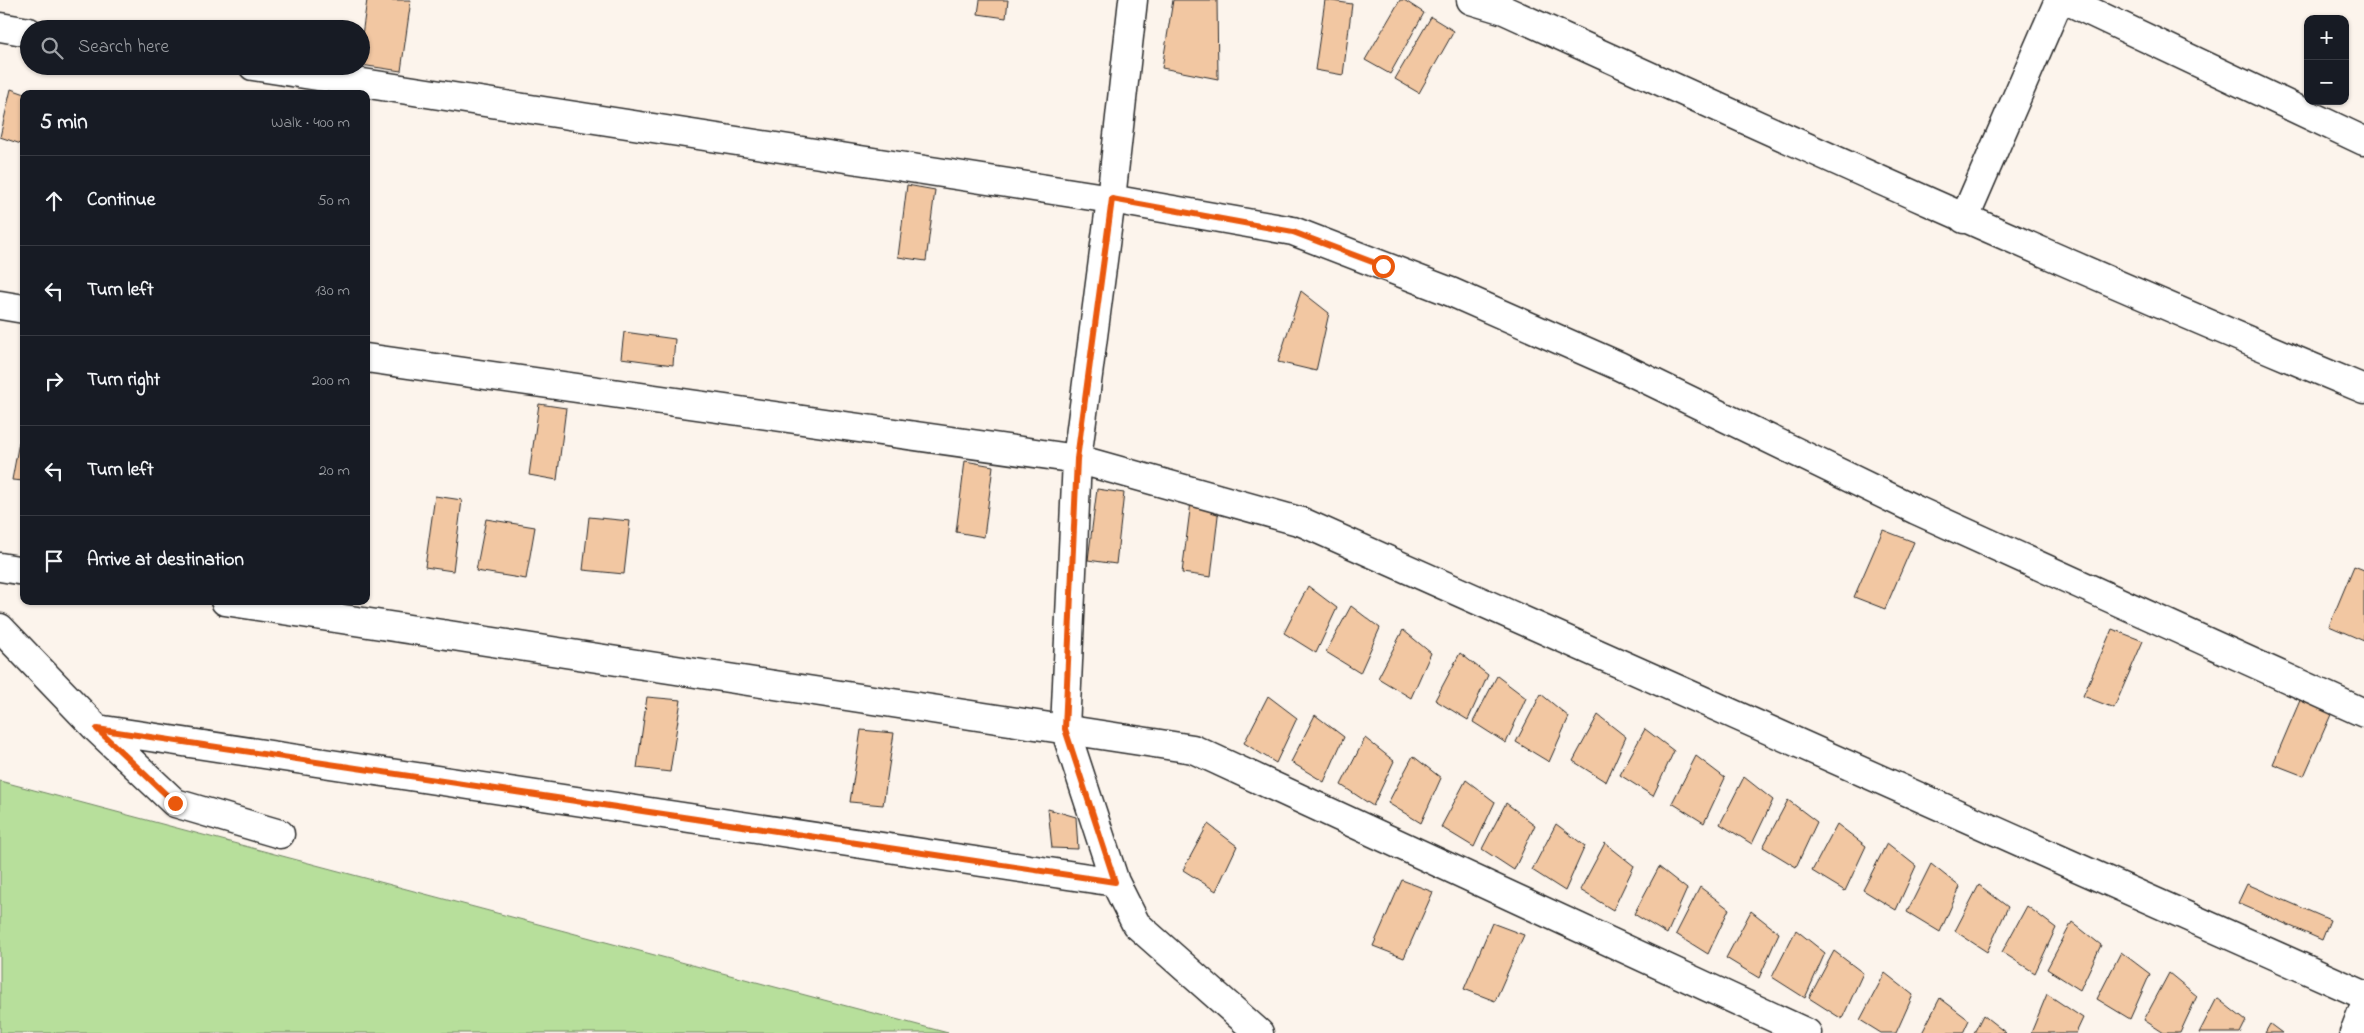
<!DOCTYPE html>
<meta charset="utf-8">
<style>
body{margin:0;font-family:"Indie Flower",sans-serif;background:#242831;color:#f1f3f6}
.controls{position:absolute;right:15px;top:15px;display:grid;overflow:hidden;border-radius:10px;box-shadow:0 1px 4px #0004}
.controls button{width:45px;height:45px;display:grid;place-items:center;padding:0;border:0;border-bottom:1px solid #363941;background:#171b24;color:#f1f3f6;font:25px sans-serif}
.stop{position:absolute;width:15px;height:15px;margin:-11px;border:4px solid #ea580c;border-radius:50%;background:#fff}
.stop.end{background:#ea580c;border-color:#fff;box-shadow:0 1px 5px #0008}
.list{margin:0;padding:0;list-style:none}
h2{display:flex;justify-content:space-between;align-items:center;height:65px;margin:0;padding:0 20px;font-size:21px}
h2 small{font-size:16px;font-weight:400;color:#9ea1a6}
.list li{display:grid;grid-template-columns:32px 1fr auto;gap:15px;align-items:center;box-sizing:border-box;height:90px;padding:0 20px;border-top:1px solid #363941}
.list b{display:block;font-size:19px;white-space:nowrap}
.list em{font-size:16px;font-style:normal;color:#9ea1a6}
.icon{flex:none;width:28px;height:28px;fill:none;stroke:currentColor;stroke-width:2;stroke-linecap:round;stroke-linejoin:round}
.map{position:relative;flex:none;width:2364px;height:1033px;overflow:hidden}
.search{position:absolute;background:#171b24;box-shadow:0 1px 4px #0004;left:20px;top:20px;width:350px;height:55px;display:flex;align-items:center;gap:12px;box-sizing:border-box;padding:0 18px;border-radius:28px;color:#9ea1a6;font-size:19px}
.panel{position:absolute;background:#171b24;box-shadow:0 1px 4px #0004;left:20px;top:90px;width:350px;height:515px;border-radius:10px}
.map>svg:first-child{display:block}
.green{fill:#b7df9b;stroke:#718563}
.building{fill:#f2c7a2;stroke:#2b2b2b}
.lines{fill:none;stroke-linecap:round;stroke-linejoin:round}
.street-casing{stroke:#2b2b2b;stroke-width:31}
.secondary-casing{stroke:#2b2b2b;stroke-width:31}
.street{stroke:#fff;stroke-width:28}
.secondary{stroke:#fff;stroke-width:28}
.route{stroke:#ea580c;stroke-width:6}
</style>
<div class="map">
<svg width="2364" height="1033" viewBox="0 0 2364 1033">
<rect width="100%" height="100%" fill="#fcf4ec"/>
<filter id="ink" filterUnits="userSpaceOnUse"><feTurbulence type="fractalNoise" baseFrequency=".02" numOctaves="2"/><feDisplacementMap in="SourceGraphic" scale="10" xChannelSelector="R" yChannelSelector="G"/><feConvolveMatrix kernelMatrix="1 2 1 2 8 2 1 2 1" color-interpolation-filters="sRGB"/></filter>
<g filter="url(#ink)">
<path class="green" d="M0,781l948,252h-948z"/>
<path class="building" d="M367,0h44l-10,71 -40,-6v-23z
M980,0h28l-2,18 -28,-4z
M1173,0h44l1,79 -56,-11z
M1325,0l27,4 -9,71 -28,-5z
M1400,0h4l20,13 -34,61 -25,-14z
M1431,17l23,14 -35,62 -24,-14z
M11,89l14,5 -1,51 -24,-8z
M907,185l28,5 -9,71 -28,-4z
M1301,291l28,22 -13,58 -38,-9z
M624,332l51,7 -2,26 -52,-7z
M539,404l27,4 -9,72 -28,-5z
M19,442l5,1v38l-12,-1z
M965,461l28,5 -9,71 -28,-5z
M1097,489l27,4 -8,71 -28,-4z
M435,496l27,4 -9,71 -28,-4z
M1191,502l28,5 -8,70 -29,-4z
M589,517l41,4 -6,53 -41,-4z
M486,519l49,8 -9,52 -50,-8z
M1883,530l31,12 -29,67 -31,-12z
M2354,566l10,4v71l-35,-15z
M1308,586l29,22 -21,45 -32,-20z
M1351,606l29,22 -20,45 -34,-21z
M2112,629l31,12 -29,67 -31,-12z
M1403,630l28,23 -20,45 -33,-20z
M1460,653l28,22 -20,45 -33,-20z
M1497,676l29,22 -20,45 -33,-21z
M1541,694l28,23 -20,45 -33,-20z
M1268,696l29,22 -21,45 -32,-20z
M647,697l34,3 -11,72 -33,-4z
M2301,698l32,12 -29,66 -31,-12z
M1315,715l29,22 -20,45 -33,-20z
M1598,715l28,22 -20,45 -33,-21z
M1645,729l29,22 -21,45 -33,-21z
M861,730l33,3 -11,72 -33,-3z
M1365,738l29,23 -21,45 -32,-21z
M1413,756l28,22 -20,45 -33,-20z
M1696,756l29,22 -21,45 -32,-20z
M1744,777l29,23 -21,44 -32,-20z
M1466,780l29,22 -21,45 -33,-20z
M1788,800l29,22 -21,45 -33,-20z
M1506,803l29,22 -21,45 -32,-21z
M1048,809l28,8 2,32 -26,-1z
M1208,824l29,22 -21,45 -33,-21z
M1556,824l29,22 -20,45 -33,-21z
M1837,824l29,22 -21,45 -33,-20z
M1605,843l29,23 -21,44 -33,-20z
M1887,843l29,23 -20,44 -33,-20z
M1931,864l29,23 -20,45 -33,-20z
M1659,867l28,22 -20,45 -33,-20z
M1402,880l31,12 -29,66 -31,-12z
M2247,884l83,36 -8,20 -84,-37z
M1979,885l29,22 -21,45 -32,-21z
M1700,887l29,22 -21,45 -32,-20z
M2027,906l29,22 -21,45 -33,-21z
M1751,911l28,22 -20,45 -33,-20z
M2072,922l29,23 -21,45 -33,-21z
M1492,923l32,12 -29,66 -31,-12z
M1796,930l29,23 -20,45 -33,-21z
M1834,951l29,22 -21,46 -33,-21z
M2121,952l29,22 -20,45 -33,-20z
M1885,973l28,22 -17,38h-15l-21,-13z
M2169,973l28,23 -17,37h-16l-20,-13z
M2047,994l36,24 -7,15h-45z
M1940,998l29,22 -6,13h-41z
M2217,998l29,23 -6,12h-41z
M1983,1015l23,18h-32z
M2270,1024l12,9h-17z"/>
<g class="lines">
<defs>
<path id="street" d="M1133,0l-22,199 -34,260 -12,270 50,153 21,42 123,109
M1471,0l33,10c285,130 570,259 860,379
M2066,0l298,141
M1964,219l95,-219
M0,305l24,4
M366,358l711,101 225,63 1062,473
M0,567l24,4
M225,601l968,148 614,284
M0,628l97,101 1018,153
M97,729l78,74 105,31
M2354,1033l10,-26"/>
<path id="secondary" d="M0,27l29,5
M253,66l858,133 182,32 158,61 168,74 297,144 448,203"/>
</defs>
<use href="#street" class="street-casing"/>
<use href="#secondary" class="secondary-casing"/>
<use href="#street" class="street"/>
<use href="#secondary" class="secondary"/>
</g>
</g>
<g class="lines" filter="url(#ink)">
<path class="route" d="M175,803l-78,-74 1018,153 -50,-153 12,-270 35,-260 181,33 90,34"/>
</g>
</svg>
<div class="controls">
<button>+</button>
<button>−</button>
</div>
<div class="stop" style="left:1383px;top:266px"></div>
<div class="stop end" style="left:175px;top:803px"></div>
<div class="search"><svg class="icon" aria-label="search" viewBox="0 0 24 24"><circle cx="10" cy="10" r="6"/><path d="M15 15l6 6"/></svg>Search here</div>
<section class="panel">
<h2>5 min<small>Walk · 400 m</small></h2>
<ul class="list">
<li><svg class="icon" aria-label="ahead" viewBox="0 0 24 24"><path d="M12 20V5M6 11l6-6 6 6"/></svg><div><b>Continue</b></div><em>50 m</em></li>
<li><svg class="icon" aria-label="left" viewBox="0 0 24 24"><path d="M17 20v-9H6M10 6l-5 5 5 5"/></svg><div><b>Turn left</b></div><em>130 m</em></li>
<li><svg class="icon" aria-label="right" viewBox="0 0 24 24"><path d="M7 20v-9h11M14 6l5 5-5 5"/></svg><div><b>Turn right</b></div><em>200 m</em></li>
<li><svg class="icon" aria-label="left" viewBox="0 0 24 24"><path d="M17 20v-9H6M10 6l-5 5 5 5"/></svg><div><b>Turn left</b></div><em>20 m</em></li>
<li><svg class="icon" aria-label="arrive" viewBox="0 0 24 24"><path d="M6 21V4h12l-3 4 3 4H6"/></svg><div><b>Arrive at destination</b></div></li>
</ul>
</section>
</div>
